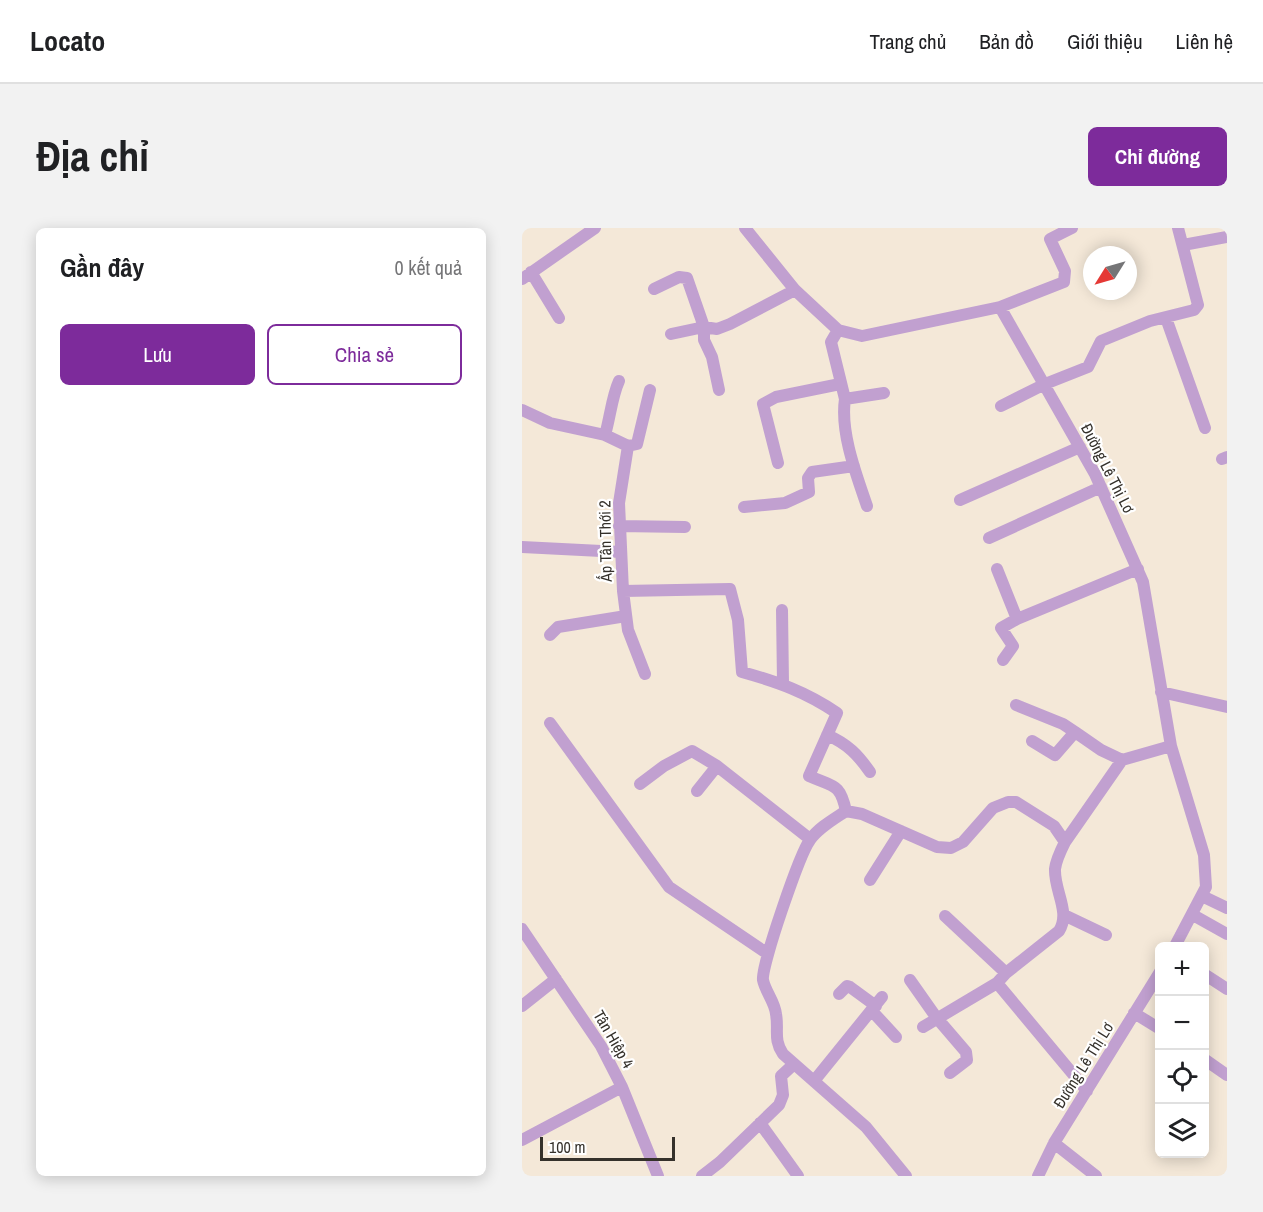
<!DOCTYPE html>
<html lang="vi">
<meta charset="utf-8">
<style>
body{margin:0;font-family:"Archivo Narrow",sans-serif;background:#f2f2f2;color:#202124}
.controls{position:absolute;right:18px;bottom:18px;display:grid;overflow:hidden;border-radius:9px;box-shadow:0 3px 15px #0003}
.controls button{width:54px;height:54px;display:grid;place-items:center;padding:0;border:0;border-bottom:2px solid #e0e0e0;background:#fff;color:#202124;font:30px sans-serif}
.compass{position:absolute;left:561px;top:18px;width:54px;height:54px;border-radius:50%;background:#fff;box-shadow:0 3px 15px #0003;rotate:233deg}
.scale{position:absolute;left:18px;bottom:15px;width:135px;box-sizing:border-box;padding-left:6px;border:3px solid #35312b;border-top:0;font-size:16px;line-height:21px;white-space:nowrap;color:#35312b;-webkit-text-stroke:4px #fff;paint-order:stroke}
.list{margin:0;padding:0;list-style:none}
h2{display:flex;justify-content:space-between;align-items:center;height:78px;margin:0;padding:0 24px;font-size:26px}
h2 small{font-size:20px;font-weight:400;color:#757577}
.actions{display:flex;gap:12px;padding:18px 24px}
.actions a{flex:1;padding:14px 0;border:2px solid #7d2b9b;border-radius:9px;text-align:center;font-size:21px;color:#7d2b9b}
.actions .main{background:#7d2b9b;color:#fff}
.icon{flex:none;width:33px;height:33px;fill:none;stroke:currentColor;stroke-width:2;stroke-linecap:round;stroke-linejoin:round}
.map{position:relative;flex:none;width:705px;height:948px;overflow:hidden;border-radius:9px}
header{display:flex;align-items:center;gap:36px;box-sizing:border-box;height:84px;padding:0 30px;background:#fff;border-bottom:2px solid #e0e0e0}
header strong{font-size:28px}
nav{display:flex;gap:33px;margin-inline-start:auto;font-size:21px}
.intro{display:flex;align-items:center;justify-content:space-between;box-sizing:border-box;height:144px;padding:0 36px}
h1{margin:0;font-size:42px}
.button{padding:15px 27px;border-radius:9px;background:#7d2b9b;color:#fff;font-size:21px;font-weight:700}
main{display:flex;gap:36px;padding:0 36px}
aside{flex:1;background:#fff;border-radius:9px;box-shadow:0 3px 15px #0003}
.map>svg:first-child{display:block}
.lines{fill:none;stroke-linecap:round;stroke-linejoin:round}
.minor{stroke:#c1a0d0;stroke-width:12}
.labels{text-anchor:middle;stroke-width:4.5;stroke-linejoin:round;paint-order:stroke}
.street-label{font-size:16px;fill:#35312b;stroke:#fff}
</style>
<header>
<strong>Locato</strong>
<nav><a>Trang chủ</a><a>Bản đồ</a><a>Giới thiệu</a><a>Liên hệ</a></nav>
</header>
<div class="intro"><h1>Địa chỉ</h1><a class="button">Chỉ đường</a></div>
<main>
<aside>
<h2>Gần đây<small>0 kết quả</small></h2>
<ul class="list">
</ul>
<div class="actions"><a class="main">Lưu</a><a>Chia sẻ</a></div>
</aside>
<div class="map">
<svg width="705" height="948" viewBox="0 0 705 948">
<rect width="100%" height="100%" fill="#f4e8d8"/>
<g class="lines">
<path class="minor" d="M223,0l50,62 43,40 24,6 138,-29 95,167 48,108 28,164 33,109 2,32 -31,59
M661,17l44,-8
M9,44l28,46
M0,51l73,-51
M132,61l25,-12 8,1 17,49v13l8,17 7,33
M478,79l64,-25 1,-11 -15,-32 22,-11
M644,90l39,110
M316,102l-7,12 14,57 39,-6
M149,106l33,-7 13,2 13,-5 65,-34
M323,171c-5,33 11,75 22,107
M479,178l44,-22 43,-17 13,-26 49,-20 44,-11 4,-5 -20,-77
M0,182l28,13 55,12 23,11 -9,57 4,88 5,39 17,44
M83,207c5,-17 7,-39 14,-54
M106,218l9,-2 13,-54
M700,231l5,-2
M256,235l-15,-59 13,-7 64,-13
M438,272l120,-53
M222,279l41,-4 24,-11 -1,-14 4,-6 42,-6
M97,298l66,1
M467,310l112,-51
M0,319l99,5
M475,341l20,50
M101,363l107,-2 8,31 4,52c36,10 64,20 95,41l-28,63c25,11 31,7 37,35
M260,382l1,73
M28,407l8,-8 68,-11
M481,432l10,-14 -12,-18 16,-9 121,-50
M639,464l66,15
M494,477l47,19 12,8 -20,23 -23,-14
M28,495l119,164 99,67
M553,504l26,18 21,10 49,-14
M305,507c21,9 31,20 43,37
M118,556l24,-18 28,-15 25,15 93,73
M175,563l20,-25
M543,614l57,-82
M348,652l31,-49
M680,668l25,12
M542,687l42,20
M671,687l34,19
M423,688l61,57
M0,701l79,117 21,41 36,89
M682,746l23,15
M388,752l26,37 30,35 1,8 -17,13
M317,766l8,-8 3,1 26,19
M0,778l34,-27
M350,783l24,26
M612,785l26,16
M401,799l74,-44
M682,831l23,16
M292,853l68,-84
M238,895l38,53
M0,912l100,-53
M532,915l42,33
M180,948l18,-14 59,-57 4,-10 -2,-19 13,-12
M384,948l-40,-49 -83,-73c-10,-15 -4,-24 -7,-40 -1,-12 -11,-23 -13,-34 -2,-14 37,-127 47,-140 8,-12 24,-21 36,-29l16,3 75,33 14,1 12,-6 30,-34 15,-6h8l38,24 11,16c-4,8 -9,18 -10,27 -1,22 16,43 4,62l-53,42 -9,10 90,108
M516,948l16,-33 106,-171"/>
</g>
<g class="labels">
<g class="street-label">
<text transform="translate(586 240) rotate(63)" y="6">Đường Lê Thị Lơ</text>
<text transform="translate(83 313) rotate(-91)" y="6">Ấp Tân Thới 2</text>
<text transform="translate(92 811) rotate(60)" y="6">Tân Hiệp 4</text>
<text transform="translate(561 837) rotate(-58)" y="6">Đường Lê Thị Lơ</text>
</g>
</g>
</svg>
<div class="controls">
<button>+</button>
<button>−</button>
<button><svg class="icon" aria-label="locate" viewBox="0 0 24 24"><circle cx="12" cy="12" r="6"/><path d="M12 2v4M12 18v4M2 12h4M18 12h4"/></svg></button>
<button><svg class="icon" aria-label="layers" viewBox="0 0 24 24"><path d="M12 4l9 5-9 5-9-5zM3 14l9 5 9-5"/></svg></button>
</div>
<svg class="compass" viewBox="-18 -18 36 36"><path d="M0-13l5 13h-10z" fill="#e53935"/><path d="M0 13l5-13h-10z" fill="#757577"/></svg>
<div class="scale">100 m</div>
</div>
</main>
